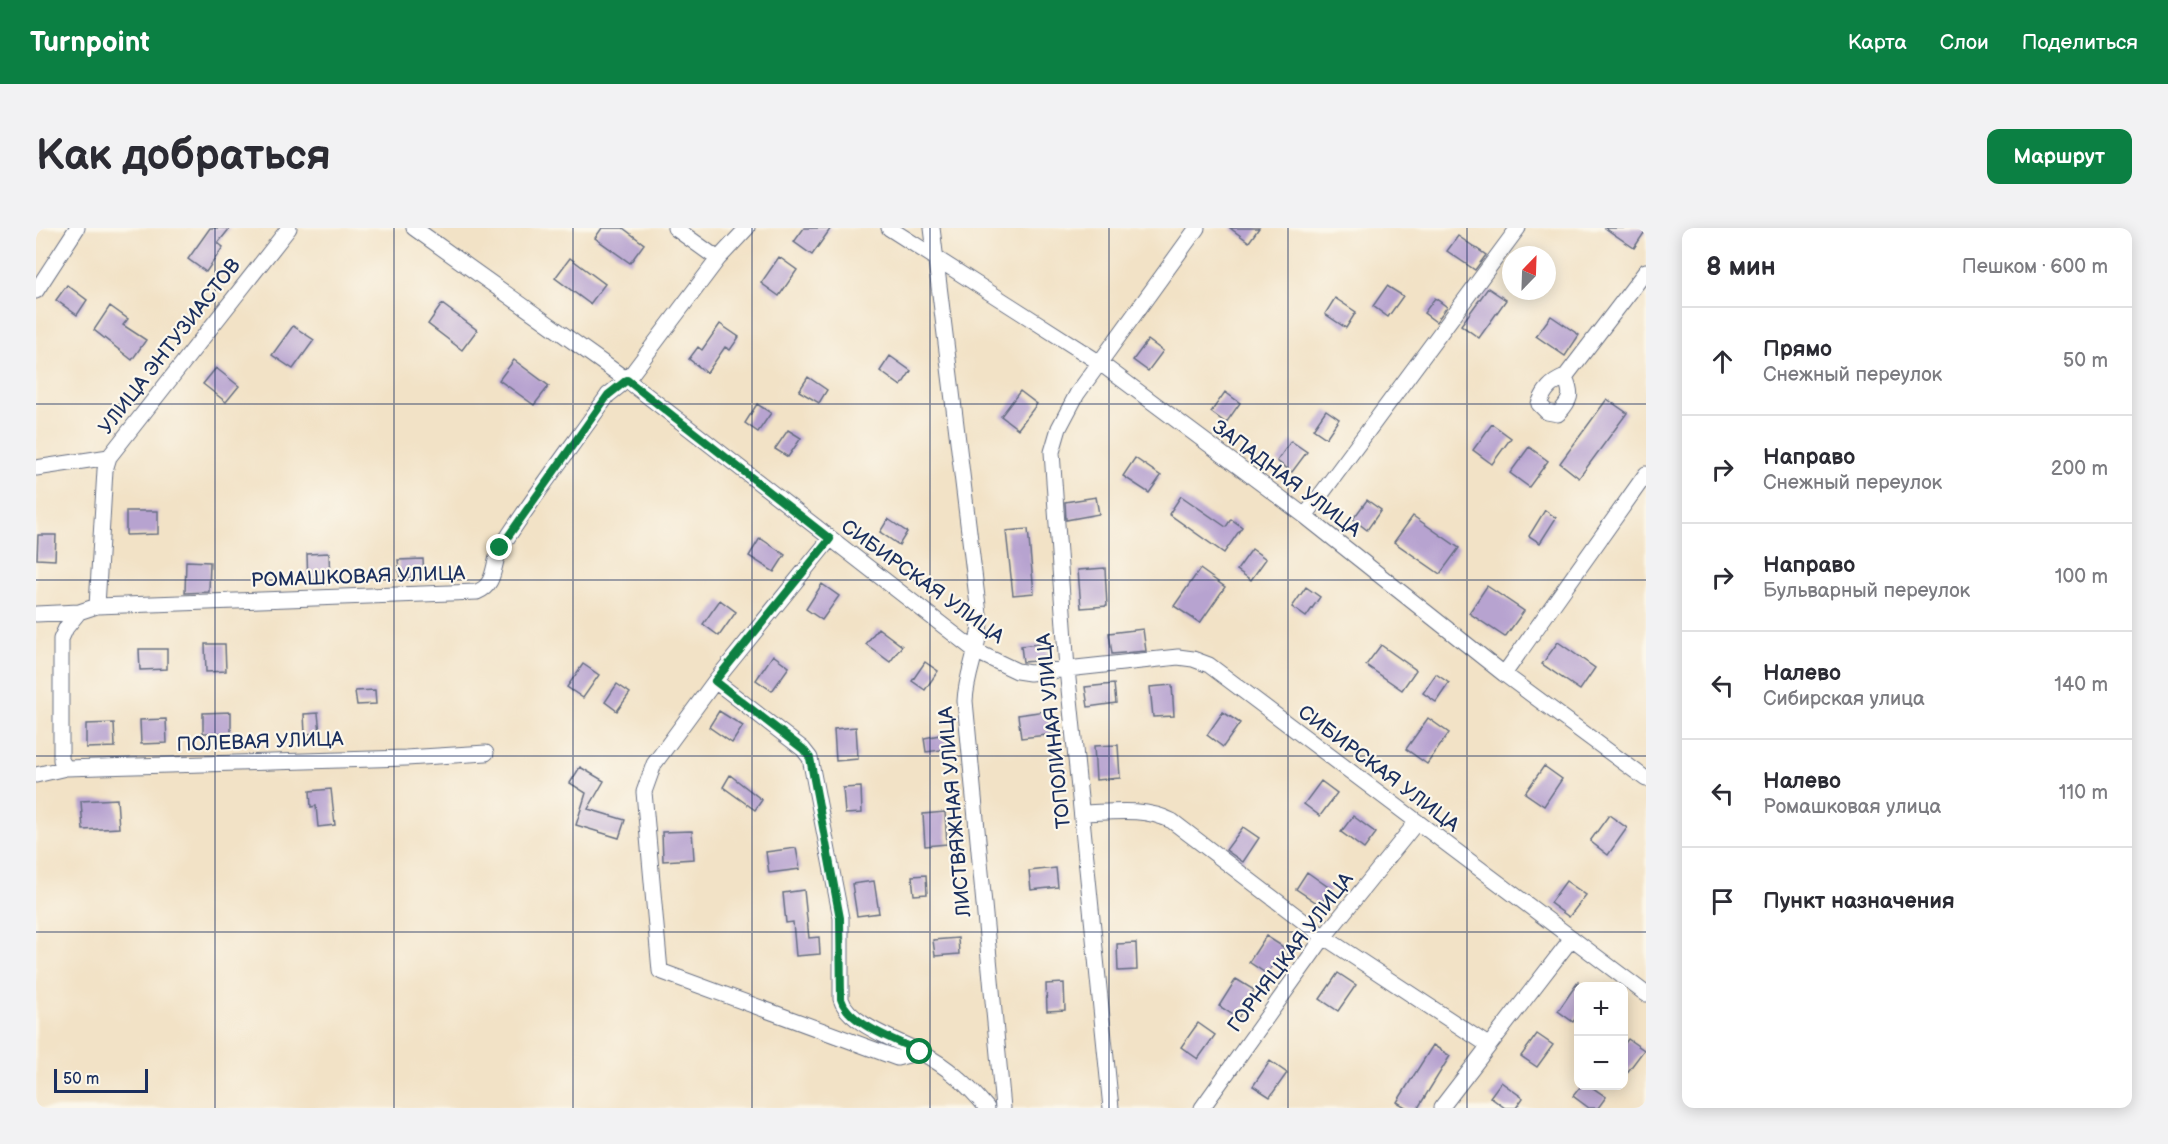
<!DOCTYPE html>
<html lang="ru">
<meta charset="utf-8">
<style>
body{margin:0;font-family:"Balsamiq Sans",sans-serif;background:#f2f2f3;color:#2b2b33}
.controls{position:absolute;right:18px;bottom:18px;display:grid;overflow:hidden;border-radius:12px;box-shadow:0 3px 15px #0003}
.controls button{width:54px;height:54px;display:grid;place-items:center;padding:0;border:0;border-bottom:2px solid #e1e1e2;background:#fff;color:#2b2b33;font:30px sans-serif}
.compass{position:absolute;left:1466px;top:18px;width:54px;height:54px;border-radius:50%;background:#fff;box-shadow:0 3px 15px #0003;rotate:23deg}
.scale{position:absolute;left:18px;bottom:15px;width:94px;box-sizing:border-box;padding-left:6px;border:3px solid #1b2f5e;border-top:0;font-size:16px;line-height:21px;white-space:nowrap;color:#1b2f5e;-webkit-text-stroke:4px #fbf7ec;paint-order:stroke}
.stop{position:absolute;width:18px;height:18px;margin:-14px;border:4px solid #0b8043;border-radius:50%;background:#fff}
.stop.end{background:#0b8043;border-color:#fff;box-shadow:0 2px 6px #0008}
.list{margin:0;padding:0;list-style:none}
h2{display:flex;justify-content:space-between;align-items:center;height:78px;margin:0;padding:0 24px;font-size:26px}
h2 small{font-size:20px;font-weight:400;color:#7c7c81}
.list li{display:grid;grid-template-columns:39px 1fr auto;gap:18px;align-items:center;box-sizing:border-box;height:108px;padding:0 24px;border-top:2px solid #e1e1e2}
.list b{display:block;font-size:22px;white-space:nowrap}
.list p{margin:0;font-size:20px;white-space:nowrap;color:#7c7c81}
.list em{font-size:20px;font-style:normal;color:#7c7c81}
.icon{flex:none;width:33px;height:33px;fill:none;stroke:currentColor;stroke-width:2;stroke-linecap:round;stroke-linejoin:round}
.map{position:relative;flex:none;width:1610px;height:880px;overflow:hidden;border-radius:12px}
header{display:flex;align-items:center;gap:36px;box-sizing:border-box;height:84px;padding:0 30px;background:#0b8043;color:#fff}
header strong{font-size:28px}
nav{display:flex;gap:33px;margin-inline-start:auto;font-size:21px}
.intro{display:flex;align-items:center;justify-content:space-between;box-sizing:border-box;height:144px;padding:0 36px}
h1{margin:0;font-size:42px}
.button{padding:15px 27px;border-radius:12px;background:#0b8043;color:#fff;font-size:21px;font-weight:700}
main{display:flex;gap:36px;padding:0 36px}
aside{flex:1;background:#fff;border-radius:12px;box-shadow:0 3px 15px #0003}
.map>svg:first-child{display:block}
.building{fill:#b7a3d0}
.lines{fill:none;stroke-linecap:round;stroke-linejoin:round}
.minor-casing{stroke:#666e82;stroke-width:17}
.minor{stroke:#fff;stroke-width:15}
.route{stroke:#0b8043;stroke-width:8}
.grid{fill:none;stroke:#1b2f5e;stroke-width:1.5;stroke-opacity:0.55}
.labels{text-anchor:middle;stroke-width:4.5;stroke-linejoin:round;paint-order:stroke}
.street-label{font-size:20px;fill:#1b2f5e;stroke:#fbf7ec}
</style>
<header>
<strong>Turnpoint</strong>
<nav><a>Карта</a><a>Слои</a><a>Поделиться</a></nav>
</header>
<div class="intro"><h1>Как добраться</h1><a class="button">Маршрут</a></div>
<main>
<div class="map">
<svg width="1610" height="880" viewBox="0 0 1610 880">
<rect width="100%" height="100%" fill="#fbf7ec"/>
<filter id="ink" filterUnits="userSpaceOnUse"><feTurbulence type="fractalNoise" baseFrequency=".0167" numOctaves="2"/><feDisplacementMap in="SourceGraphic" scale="12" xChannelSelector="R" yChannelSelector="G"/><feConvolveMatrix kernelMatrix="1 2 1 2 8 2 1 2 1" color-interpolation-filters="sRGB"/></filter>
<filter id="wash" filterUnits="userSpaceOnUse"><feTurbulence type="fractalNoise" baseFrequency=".008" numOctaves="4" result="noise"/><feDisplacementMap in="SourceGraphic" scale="24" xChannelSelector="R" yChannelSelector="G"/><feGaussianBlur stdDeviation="1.35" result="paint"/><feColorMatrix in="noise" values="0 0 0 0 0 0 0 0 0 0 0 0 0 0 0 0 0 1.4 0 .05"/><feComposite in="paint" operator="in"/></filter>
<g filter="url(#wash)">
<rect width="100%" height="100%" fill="#f2e2c6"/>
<g id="blocks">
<path class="building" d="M174,0h20l-12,15 5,4 -17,25 -18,-13z
M566,0h21l21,16 -14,19 -35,-25z
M768,0h27l-19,27 -18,-13z
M1194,0h29l-10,14z
M1569,0h41v2l-12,18z
M1422,8l28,19 -11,15 -28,-19z
M743,29l18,13 -18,26 -18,-13z
M534,30l35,26 -15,20 -35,-26z
M31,57l20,15 -10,15 -21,-15z
M1351,58l16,10 -15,21 -15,-11z
M1452,60l18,12 -27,38 -18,-13z
M1299,70l21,14 -10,16 -21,-14z
M1399,70l12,9 -11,15 -12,-9z
M406,76l35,26 -15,20 -34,-26z
M74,78l18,13 -5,6 23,15 -14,20 -38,-30z
M1515,88l28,19 -14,21 -29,-20z
M684,96l19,13 -9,13 -5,-3 -18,26 -18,-14 9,-12 4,3z
M257,98l21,14 -21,29 -21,-14z
M1112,112l15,11 -15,20 -15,-11z
M854,128l21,15 -10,15 -21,-15z
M478,132l35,26 -15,19 -35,-25z
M180,140l23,18 -13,16 -23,-18z
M772,149l19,13 -8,13 -20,-12z
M984,163l17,13 -19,25 -17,-13z
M1189,164l15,11 -14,20 -15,-11z
M1571,171l20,14 -48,65 -19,-15z
M721,176l14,9 -13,19 -13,-9z
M1290,182l13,9 -13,19 -13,-9z
M1456,196l19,14 -19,26 -19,-14z
M752,202l13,8 -13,19 -13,-8z
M1255,213l16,11 -15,20 -15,-11z
M1493,219l19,14 -19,26 -19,-14z
M1099,230l26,18 -12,17 -26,-17z
M1145,268l45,31 5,-8 11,8 -18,26 -55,-39z
M1060,269l3,17 -33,6 -1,-18z
M1331,272l14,10 -14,20 -14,-11z
M1509,282l11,8 -16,25 -11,-7z
M90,283h32v23l-32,1z
M1377,288l46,32 -19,26 -46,-32z
M852,291l19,13 -8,13 -19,-13z
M992,301l6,64 -21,2 -7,-64z
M2,307h18l-1,25 -18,-1z
M724,310l25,17 -11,17 -25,-16z
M1216,321l14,10 -15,21 -14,-10z
M293,325l1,30 -22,1 -1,-30z
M387,331l1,18 -24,1 -2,-18z
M150,333l24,1 -1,30 -24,1z
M1069,340l2,38 -26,2 -3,-38z
M1164,341l25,18 -25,36 -26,-17z
M786,356l17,12 -17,24 -16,-11z
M1451,358l37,25 -19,26 -36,-24z
M1270,359l14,10 -14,20 -14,-10z
M684,372l16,12 -17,24 -16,-12z
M842,400l24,18 -12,16 -24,-18z
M1107,401l3,22 -34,3 -3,-21z
M1522,414l37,26 -15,22 -38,-26z
M1010,415l2,17 -25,2 -2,-16z
M169,416h20l1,27 -20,1z
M1345,417l35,25 -14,20 -36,-25z
M103,421h28v20l-27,1z
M737,427l16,12 -17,24 -16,-11z
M889,434l13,9 -13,19 -13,-9z
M547,436l16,11 -16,23 -16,-11z
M1400,446l13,9 -13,19 -13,-9z
M581,456l13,9 -13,18 -12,-9z
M1078,456l2,19 -28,4 -3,-20z
M1136,457l2,31 -21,1 -3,-30z
M339,462l1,14 -19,1 -2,-14z
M1016,482l3,24 -34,4 -3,-23z
M683,483l24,15 -11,17 -23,-16z
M195,484v21h-28v-20z
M1187,484l17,11 -17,24 -16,-12z
M282,485l2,20 -15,1 -1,-20z
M1392,490l21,15 -22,31 -21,-15z
M130,491l1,24 -26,1 -1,-24z
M78,495l1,24 -29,1v-24z
M820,499l2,32 -22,2 -2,-32z
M909,506l3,15 -22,3 -2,-14z
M1082,517l2,33 -24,2 -2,-34z
M1508,538l18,13 -18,27 -19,-13z
M544,539l24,14 -16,28 37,11 -6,18 -43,-13 10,-32 -16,-10z
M694,547l32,25 -7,10 -32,-23z
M1285,553l16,12 -17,23 -16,-12z
M825,559l1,26 -17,1 -2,-26z
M295,561l4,36 -17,2 -2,-21 -5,1 -1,-16z
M81,571l2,29 -36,2 -2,-29z
M909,584l2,32 -22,2 -2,-32z
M1573,587l18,13 -19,27 -18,-14z
M1317,588l23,17 -12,16 -23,-17z
M1207,599l16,11 -16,24 -17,-12z
M656,603l2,28 -31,2 -1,-29z
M760,620l4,21 -31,4 -3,-21z
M1020,640l2,19 -27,3 -2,-19z
M1271,644l24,17 -11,16 -24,-16z
M890,647l1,19 -13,1 -2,-19z
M838,653l5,32 -22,3 -5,-32z
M1530,653l20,14 -17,22 -19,-14z
M768,662l5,48 10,-1 1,17 -24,2 -3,-34 -7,1 -3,-30z
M1230,708l19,12 -18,26 -18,-12z
M922,710l1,16 -24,2 -2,-16z
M1100,715l1,27 -19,1 -1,-27z
M1302,745l18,12 -18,26 -18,-12z
M1200,751l18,11 -16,28 -19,-12z
M1542,754v33l-5,7 -15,-11z
M1028,755l1,27 -18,1 -1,-27z
M1162,795l17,12 -17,24 -17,-12z
M1501,806l16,11 -16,22 -16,-11z
M1592,811l16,11 -21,28v-32z
M1397,817l17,11 -32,52h-11l-10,-6z
M1234,833l17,12 -17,24 -17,-11z
M1465,854l22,16 -7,10h-11l-15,-11z
M1545,858h9l16,11 -8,11h-9l-16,-12z"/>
</g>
</g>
<g filter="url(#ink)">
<use href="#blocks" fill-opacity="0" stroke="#666e82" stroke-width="1.5"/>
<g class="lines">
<defs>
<path id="minor" d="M378,0l213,152 350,272 40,19 13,2 148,-16 15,2 16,6 437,329
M639,0l43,31
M853,0l211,135 205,153 199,158 142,105
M896,0l48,394c-1,28 -14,52 -15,79l38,407
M0,63l41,-63
M1529,149c8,18 6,23 -7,37l-11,-2 -8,-8c6,-15 12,-21 26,-27l81,-106
M0,240l73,-11
M1269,288l213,-288
M794,311l-115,142 -61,83 -10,28 16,179 237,87 23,-6c28,15 47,32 67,56
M61,378l8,-136 4,-13 180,-229
M0,386l43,-2 18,-6 380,-14c21,-8 14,-30 25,-46 33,-52 71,-101 106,-151l19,-15 91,-121 29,-31
M1468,446l142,-200
M679,453l88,68 7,9 31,160v81c7,25 56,41 79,53
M30,540l-5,-8v-121l5,-11 13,-16
M0,547l30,-7 340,-10 80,-5
M1047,585c30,-1 61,-6 89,8l152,116 164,108
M1075,880l-44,-439 -15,-217 7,-24 18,-34 120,-166
M1166,880l122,-171 92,-114
M1405,880l131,-170"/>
</defs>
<use href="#minor" class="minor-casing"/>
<use href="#minor" class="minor"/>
</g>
</g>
<g class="lines" filter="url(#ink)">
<path class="route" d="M464,320l108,-153 19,-15 203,159 -115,142 88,68 7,9 30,160 1,81c7,25 56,41 79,53"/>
</g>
<path class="grid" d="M179,0v880M358,0v880M537,0v880M716,0v880M894,0v880M1073,0v880M1252,0v880M1431,0v880M0,176h1610M0,352h1610M0,528h1610M0,704h1610"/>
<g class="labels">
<g class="street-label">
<text transform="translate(133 118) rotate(-52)" y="7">УЛИЦА ЭНТУЗИАСТОВ</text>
<text transform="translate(1251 250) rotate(37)" y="7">ЗАПАДНАЯ УЛИЦА</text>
<text transform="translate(322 348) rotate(-2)" y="7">РОМАШКОВАЯ УЛИЦА</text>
<text transform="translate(887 353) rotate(36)" y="7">СИБИРСКАЯ УЛИЦА</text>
<text transform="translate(1017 503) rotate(-96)" y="7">ТОПОЛИНАЯ УЛИЦА</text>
<text transform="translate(224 513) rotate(-2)" y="7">ПОЛЕВАЯ УЛИЦА</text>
<text transform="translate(1343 540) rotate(37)" y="7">СИБИРСКАЯ УЛИЦА</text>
<text transform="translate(918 584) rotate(-95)" y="7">ЛИСТВЯЖНАЯ УЛИЦА</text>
<text transform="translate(1254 724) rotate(-53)" y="7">ГОРНЯЦКАЯ УЛИЦА</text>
</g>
</g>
</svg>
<div class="controls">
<button>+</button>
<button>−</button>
</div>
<svg class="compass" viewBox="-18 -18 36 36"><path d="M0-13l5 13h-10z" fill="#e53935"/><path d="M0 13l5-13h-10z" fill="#7c7c81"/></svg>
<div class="scale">50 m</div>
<div class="stop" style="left:884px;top:824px"></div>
<div class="stop end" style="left:464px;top:320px"></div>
</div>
<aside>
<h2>8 мин<small>Пешком · 600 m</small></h2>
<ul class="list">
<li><svg class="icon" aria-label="ahead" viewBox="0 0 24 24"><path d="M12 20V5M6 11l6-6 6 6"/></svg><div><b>Прямо</b><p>Снежный переулок</p></div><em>50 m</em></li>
<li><svg class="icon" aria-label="right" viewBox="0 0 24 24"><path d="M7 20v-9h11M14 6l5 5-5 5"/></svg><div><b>Направо</b><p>Снежный переулок</p></div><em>200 m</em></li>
<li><svg class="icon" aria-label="right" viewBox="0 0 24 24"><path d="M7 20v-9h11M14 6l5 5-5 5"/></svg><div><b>Направо</b><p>Бульварный переулок</p></div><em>100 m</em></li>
<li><svg class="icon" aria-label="left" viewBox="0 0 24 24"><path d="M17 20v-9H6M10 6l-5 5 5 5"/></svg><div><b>Налево</b><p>Сибирская улица</p></div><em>140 m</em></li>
<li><svg class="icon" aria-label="left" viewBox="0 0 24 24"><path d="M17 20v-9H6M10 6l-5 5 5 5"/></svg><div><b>Налево</b><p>Ромашковая улица</p></div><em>110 m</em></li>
<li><svg class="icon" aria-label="arrive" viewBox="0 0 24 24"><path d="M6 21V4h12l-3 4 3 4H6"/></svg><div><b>Пункт назначения</b></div></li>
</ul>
</aside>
</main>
